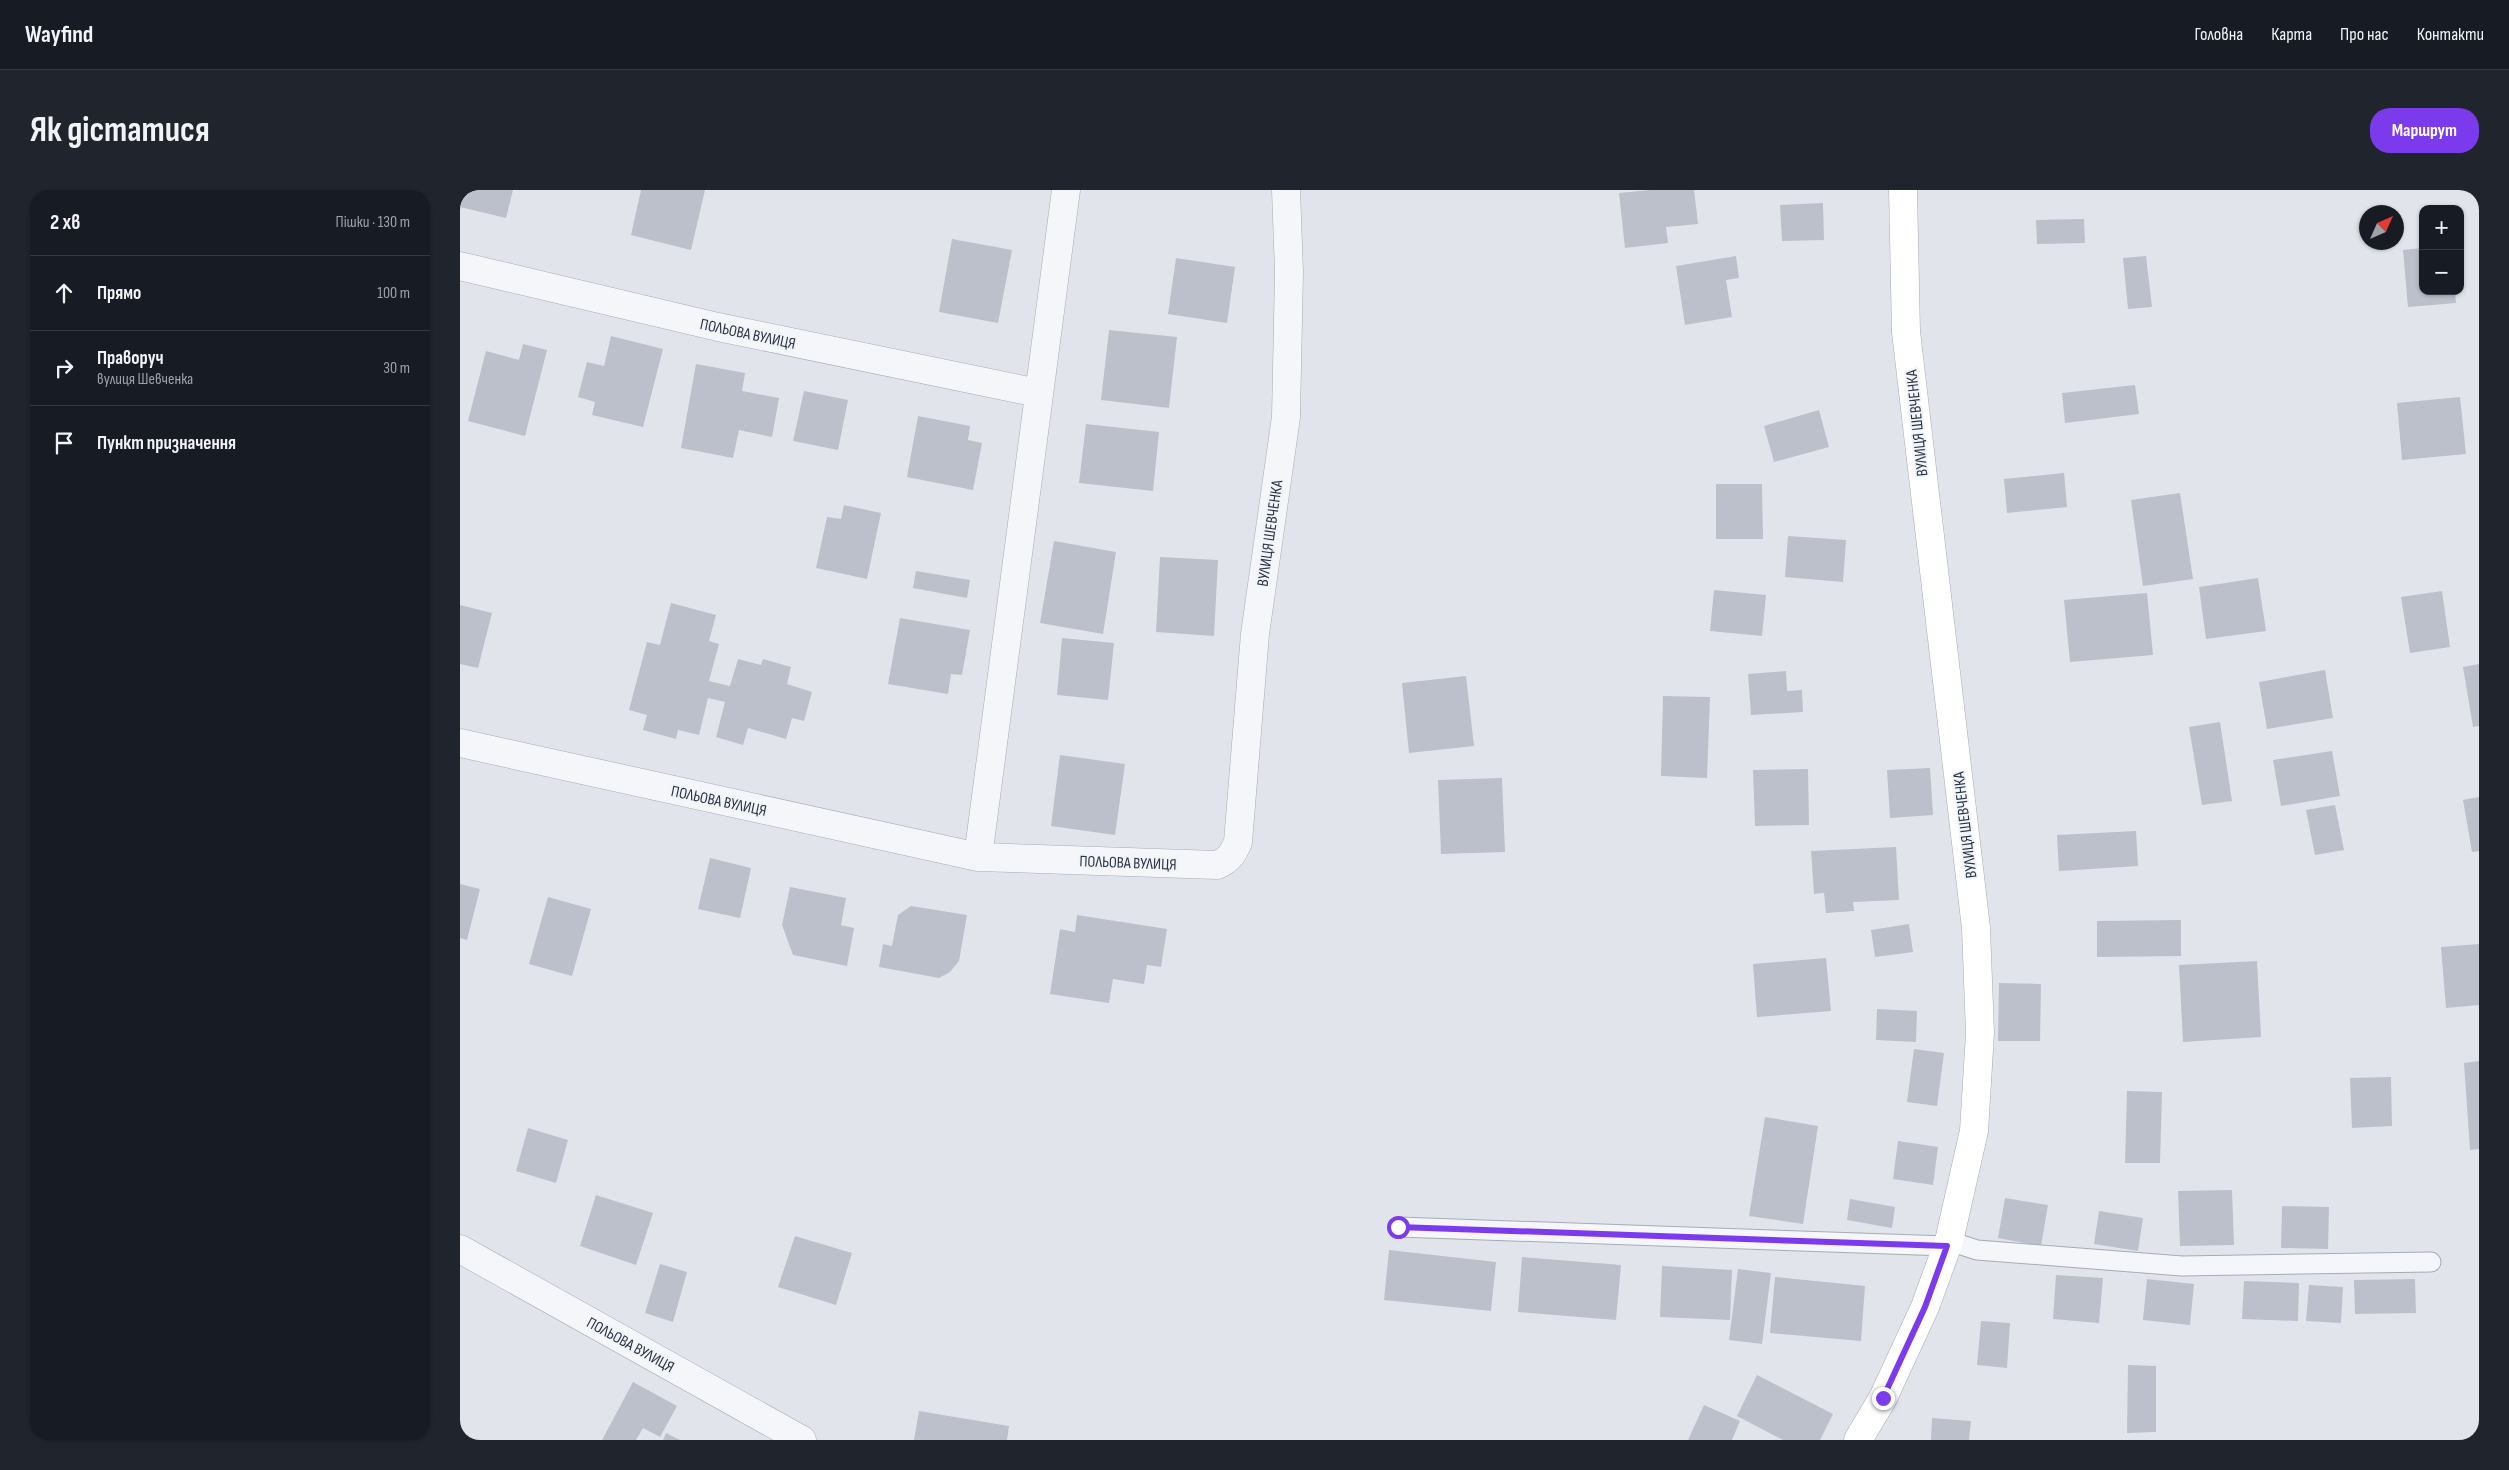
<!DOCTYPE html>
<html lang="uk">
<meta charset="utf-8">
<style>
body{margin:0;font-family:"Sofia Sans Condensed",sans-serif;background:#20242c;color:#f1f3f6}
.controls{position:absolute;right:15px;top:15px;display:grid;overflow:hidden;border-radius:10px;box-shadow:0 1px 4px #0004}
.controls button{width:45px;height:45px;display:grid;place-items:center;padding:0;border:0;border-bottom:1px solid #363941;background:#171b24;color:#f1f3f6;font:25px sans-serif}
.compass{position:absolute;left:1899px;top:15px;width:45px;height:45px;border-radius:50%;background:#171b24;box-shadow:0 1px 4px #0004;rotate:45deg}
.stop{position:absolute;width:15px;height:15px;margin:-11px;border:4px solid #7c3aed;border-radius:50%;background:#fff}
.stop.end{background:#7c3aed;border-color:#fff;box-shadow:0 1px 5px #0008}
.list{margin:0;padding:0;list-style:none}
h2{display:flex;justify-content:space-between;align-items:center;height:65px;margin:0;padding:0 20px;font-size:21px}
h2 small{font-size:16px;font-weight:400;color:#9ea1a6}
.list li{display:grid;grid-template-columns:32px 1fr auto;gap:15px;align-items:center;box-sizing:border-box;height:75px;padding:0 20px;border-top:1px solid #363941}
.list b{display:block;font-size:19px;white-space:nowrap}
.list p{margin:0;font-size:16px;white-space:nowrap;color:#9ea1a6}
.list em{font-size:16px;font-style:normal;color:#9ea1a6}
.icon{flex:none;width:28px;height:28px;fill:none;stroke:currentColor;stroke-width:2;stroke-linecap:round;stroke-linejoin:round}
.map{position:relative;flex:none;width:2019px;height:1250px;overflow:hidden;border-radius:20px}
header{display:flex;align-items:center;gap:30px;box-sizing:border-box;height:70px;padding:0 25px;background:#171b24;border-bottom:1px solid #363941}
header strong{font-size:24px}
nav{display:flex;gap:28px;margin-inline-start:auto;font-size:18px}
.intro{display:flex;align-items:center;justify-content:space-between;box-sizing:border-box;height:120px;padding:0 30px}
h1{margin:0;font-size:35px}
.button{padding:12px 22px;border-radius:20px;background:#7c3aed;color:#fff;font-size:18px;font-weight:700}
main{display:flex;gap:30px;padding:0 30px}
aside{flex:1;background:#171b24;border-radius:20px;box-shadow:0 1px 4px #0004}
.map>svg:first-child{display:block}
.building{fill:#bbc0cb}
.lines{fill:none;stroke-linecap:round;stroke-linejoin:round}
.lane-casing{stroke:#a6abb6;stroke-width:21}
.street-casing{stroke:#a6abb6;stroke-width:29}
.secondary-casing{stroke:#a6abb6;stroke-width:29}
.lane{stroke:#f5f6f9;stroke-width:19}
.street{stroke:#f5f6f9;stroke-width:28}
.secondary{stroke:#fff;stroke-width:28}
.route{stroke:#7c3aed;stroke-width:6}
.labels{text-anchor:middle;stroke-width:4;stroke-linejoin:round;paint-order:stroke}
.street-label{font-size:16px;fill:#293144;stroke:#f1f4f8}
</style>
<header>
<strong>Wayfind</strong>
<nav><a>Головна</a><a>Карта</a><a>Про нас</a><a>Контакти</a></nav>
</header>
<div class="intro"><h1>Як дістатися</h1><a class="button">Маршрут</a></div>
<main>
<aside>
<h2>2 хв<small>Пішки · 130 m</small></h2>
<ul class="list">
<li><svg class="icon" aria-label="ahead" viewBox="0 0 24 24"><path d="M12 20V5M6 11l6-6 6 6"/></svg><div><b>Прямо</b></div><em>100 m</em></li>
<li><svg class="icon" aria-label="right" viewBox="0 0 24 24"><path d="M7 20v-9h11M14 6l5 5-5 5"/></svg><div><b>Праворуч</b><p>вулиця Шевченка</p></div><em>30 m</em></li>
<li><svg class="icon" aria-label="arrive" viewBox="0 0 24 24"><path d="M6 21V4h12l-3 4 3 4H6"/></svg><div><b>Пункт призначення</b></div></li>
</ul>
</aside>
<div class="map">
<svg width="2019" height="1250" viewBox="0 0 2019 1250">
<rect width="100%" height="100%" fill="#e1e5eb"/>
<path class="building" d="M0,0h53l-7,28 -46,-11z
M181,0h64l-14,60 -60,-15z
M1190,0h44l4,34 -32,3 2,16 -43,5 -6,-55z
M1363,13l1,37 -42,1 -2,-36z
M1624,29l1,24 -48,1 -1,-24z
M492,49l60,11 -14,73 -59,-11z
M1963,58v43h32l1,12 -48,4 -5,-57z
M1276,66l3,22 -13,2 6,37 -47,8 -9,-59z
M1686,66l6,51 -24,2 -5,-51z
M716,68l59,9 -8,56 -59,-9z
M649,140l68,7 -8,71 -68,-8z
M151,146l52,13 -20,78 -51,-12 3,-13 -17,-5 9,-35 17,4z
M63,154l24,6 -22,86 -57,-15 18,-70 33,9z
M236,174l49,9 -3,18 37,7 -7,39 -33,-7 -6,28 -52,-10z
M1675,195l4,29 -74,9 -3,-30z
M344,201l44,9 -10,50 -45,-9z
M2000,207l6,57 -64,6 -5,-57z
M1359,220l10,37 -55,15 -10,-36z
M458,226l52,10 -2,14 14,3 -9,47 -66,-13z
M626,234l73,8 -6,59 -74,-8z
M1604,283l3,34 -60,6 -3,-34z
M1256,294h46l1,55h-47z
M1720,303l13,86 -50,7 -12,-86z
M384,315l37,8 -14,66 -51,-11 11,-51 14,2z
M1328,346l58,4 -3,42 -58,-5z
M594,351l62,11 -13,82 -63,-11z
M700,367l58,3 -4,76 -58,-4z
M456,381l54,9 -3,18 -54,-10z
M1798,388l8,53 -60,8 -7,-52z
M1254,400l52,5 -4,41 -52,-5z
M1982,401l8,56 -40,6 -9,-56z
M1687,403l6,62 -83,7 -6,-62z
M211,413l45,12 -7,26 10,3 -10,37 21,5 8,-27 23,6 2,-6 28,8 -4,17 25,8 -8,29 -12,-3 -6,21 -38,-11 -5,17 -27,-8 9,-35 -17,-4 -9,37 -21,-5 -2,9 -33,-9 4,-15 -18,-5 18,-68 13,3z
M0,415l32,8 -14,55 -18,-4z
M440,428l70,12 -8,45 -11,-1 -3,20 -60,-10z
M602,448l52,5 -6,57 -51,-5z
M2019,474v62l-6,1 -10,-60z
M1865,480l8,48 -66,11 -8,-47z
M1326,481l1,20 15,-1 1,22 -52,3 -3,-41z
M1006,486l8,70 -65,7 -7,-70z
M1203,506l47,1 -3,81 -46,-2z
M1760,532l12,79 -30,4 -13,-78z
M1872,561l8,45 -59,10 -8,-46z
M600,565l65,9 -10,71 -64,-9z
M1470,578l3,47 -43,3 -3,-48z
M1348,579l1,56 -54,1 -2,-56z
M1042,588l3,74 -64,2 -3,-74z
M2019,607v54l-7,1 -9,-52z
M1875,615l9,45 -29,5 -9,-45z
M1676,641l2,35 -79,5 -2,-36z
M1436,657l3,53 -46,2 1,9 -28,2 -2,-20 -10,1 -3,-43z
M250,668l41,10 -11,50 -42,-9z
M0,694l20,5 -13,51 -7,-2z
M330,697l56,11 -5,27 13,3 -7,38 -54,-11 -11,-30z
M88,707l43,12 -19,67 -43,-12z
M451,716l56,9 -8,46 -9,11 -11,6 -60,-11 4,-23 9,2 6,-31z
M617,725l90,14 -6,38 -14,-2 -3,19 -31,-5 -4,24 -59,-9 10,-65 15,3z
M1721,730v36l-84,1v-36z
M1449,734l4,28 -38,5 -4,-27z
M2019,754v61l-33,3 -5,-61z
M1366,768l5,53 -74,6 -4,-53z
M1797,771l4,76 -78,5 -4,-77z
M1539,793l42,1 -1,57h-42z
M1417,819l40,2 -1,31 -40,-2z
M1454,859l30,4 -7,53 -30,-4z
M2019,871v88l-9,1 -6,-87z
M1931,887l1,49 -40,2 -2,-50z
M1667,901l35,1 -2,71h-35z
M1305,927l53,9 -15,98 -54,-8z
M68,938l40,12 -12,43 -40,-12z
M1438,951l40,6 -5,38 -40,-6z
M1772,1000l2,55 -54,1 -2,-55z
M136,1005l57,18 -17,52 -56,-19z
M1545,1008l43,7 -7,41 -43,-8z
M1390,1009l45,8 -3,21 -45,-8z
M1822,1016l47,1 -1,42 -47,-1z
M1639,1021l44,7 -5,33 -44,-7z
M335,1046l57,17 -16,52 -58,-18z
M929,1060l107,12 -5,49 -107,-11z
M1062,1067l99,8 -5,55 -98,-8z
M200,1074l27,8 -14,50 -28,-9z
M1202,1076l70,4 -2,50 -70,-3z
M1278,1079l33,4 -9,71 -33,-4z
M1596,1085l47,3 -4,45 -46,-4z
M1315,1087l90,9 -4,55 -91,-8z
M1687,1089l47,5 -4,41 -47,-5z
M1955,1089l1,34 -61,1 -1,-34z
M1784,1091l55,2 -1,38 -56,-2z
M1849,1095l34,2 -2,36 -35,-2z
M1521,1131l29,2 -3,45 -30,-3z
M1668,1175l28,1v66l-29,1z
M1297,1185l76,39 -13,26h-37l-46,-24z
M173,1192l44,24 -17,31 -17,-9 -7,12h-34z
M1244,1215l36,16 -8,19h-44z
M459,1221l90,15 -2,14h-93z
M1472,1228l39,3 -2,19h-38z
M206,1243l14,7h-17z"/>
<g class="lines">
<defs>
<path id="lane" d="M938,1037l549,19
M1489,1051l28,9 205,16 249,-4"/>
<path id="street" d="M0,76l258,61 320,66
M0,553l518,114 239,8c12,-5 16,-11 21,-23l17,-208 31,-217 3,-145 -3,-82
M518,667l88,-667
M0,1059l342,191"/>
<path id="secondary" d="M1398,1250l25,-42 42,-91 24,-66 25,-110 6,-98 -4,-105 -70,-596 -3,-142"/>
</defs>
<use href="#lane" class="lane-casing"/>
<use href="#street" class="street-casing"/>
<use href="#secondary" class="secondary-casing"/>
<use href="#lane" class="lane"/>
<use href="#street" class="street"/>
<use href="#secondary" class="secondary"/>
</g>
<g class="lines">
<path class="route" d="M938,1037l549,19 -22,61 -42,91"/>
</g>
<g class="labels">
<g class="street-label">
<text transform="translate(288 143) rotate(12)" y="6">ПОЛЬОВА ВУЛИЦЯ</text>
<text transform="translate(1456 233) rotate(-96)" y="6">ВУЛИЦЯ ШЕВЧЕНКА</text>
<text transform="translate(809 343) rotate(-82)" y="6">ВУЛИЦЯ ШЕВЧЕНКА</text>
<text transform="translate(259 610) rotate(12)" y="6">ПОЛЬОВА ВУЛИЦЯ</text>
<text transform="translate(1504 635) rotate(-97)" y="6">ВУЛИЦЯ ШЕВЧЕНКА</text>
<text transform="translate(668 672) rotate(2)" y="6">ПОЛЬОВА ВУЛИЦЯ</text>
<text transform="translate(171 1154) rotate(29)" y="6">ПОЛЬОВА ВУЛИЦЯ</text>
</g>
</g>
</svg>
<div class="controls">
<button>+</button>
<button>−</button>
</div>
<svg class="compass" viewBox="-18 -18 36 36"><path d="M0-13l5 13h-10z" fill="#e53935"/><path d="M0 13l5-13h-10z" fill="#9ea1a6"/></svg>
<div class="stop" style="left:938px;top:1037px"></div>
<div class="stop end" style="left:1423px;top:1208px"></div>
</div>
</main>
